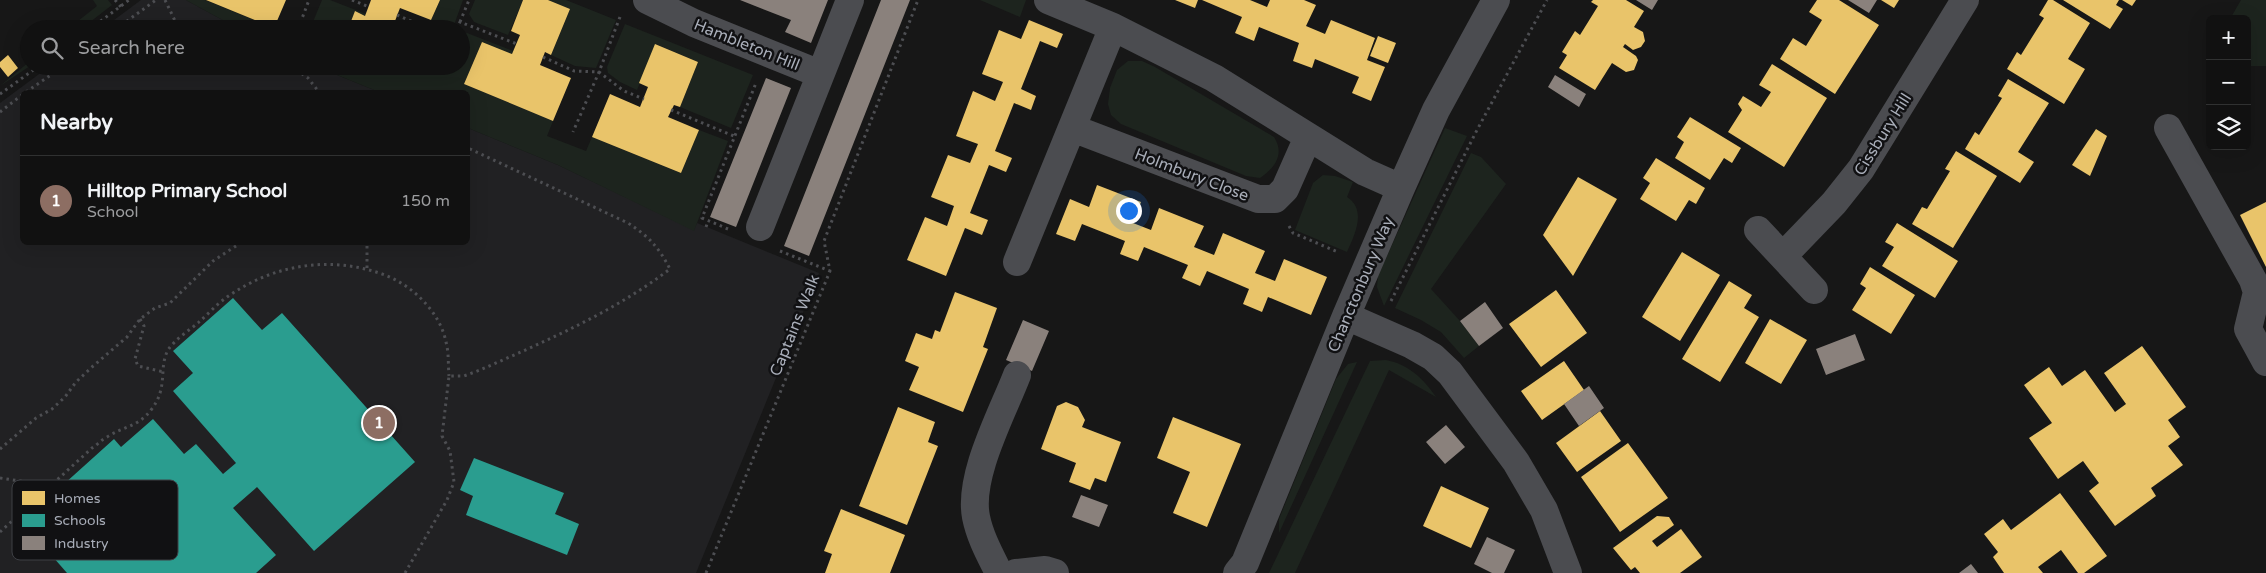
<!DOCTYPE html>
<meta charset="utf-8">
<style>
body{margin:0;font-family:"Varela Round",sans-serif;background:#1a1a1a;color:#f1f3f6}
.controls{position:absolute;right:15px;top:15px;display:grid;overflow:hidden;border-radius:8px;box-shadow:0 5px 20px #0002}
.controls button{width:45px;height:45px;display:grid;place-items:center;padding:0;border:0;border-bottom:1px solid #303131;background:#111;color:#f1f3f6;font:25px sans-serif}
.you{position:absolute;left:1128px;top:210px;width:18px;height:18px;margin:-12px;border:4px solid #fff;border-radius:50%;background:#1a73e8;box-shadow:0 0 0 8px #1a73e833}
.badge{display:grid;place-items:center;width:32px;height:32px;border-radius:50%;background:#0b8043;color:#fff;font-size:16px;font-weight:700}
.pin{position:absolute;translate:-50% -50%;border:2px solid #fff;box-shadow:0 1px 5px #0006}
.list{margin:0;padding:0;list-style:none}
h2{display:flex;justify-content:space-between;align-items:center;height:65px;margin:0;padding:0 20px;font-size:21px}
h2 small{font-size:16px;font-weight:400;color:#9c9d9f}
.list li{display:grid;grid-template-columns:32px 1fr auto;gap:15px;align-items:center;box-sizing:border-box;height:90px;padding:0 20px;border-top:1px solid #303131}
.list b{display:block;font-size:19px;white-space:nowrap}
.list p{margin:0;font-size:16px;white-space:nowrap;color:#9c9d9f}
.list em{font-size:16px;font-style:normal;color:#9c9d9f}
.icon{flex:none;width:28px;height:28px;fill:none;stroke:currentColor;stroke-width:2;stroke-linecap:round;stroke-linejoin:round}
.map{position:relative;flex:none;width:2266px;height:573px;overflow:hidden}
.search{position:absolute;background:#111;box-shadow:0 5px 20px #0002;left:20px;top:20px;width:450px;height:55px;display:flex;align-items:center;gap:12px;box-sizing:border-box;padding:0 18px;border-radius:28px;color:#9c9d9f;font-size:19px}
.panel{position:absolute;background:#111;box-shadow:0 5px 20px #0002;left:20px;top:90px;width:450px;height:155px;border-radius:8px}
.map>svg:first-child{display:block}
.built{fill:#212123}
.green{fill:#1d241e}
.homes{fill:#e9c46a}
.schools{fill:#2a9d8f}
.industry{fill:#8a817c}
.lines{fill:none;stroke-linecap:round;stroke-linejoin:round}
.path{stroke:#4d4e52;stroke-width:3;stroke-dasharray:2.5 4;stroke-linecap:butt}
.minor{stroke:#4b4c50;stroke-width:28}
.labels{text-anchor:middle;stroke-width:5;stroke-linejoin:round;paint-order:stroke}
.street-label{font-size:16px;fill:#a8adb8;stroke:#111113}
.key{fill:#111113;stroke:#3e4045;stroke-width:1}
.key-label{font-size:14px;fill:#a8adb8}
</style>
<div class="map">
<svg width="2266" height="573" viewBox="0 0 2266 573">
<rect width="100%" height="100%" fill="#171717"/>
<path class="built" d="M141,0h45l53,29h-137z
M50,66h265l64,26h-357v150h446v-114l90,37 136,65 3,-7 122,50 -123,300h-696v-470z"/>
<path class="green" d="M93,0h15l4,5 -31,24h-13l29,-23z
M186,0h19l69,28 -35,1z
M322,0h8l36,14 -1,2 -10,-4 -7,17h-38z
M440,0h23l-9,25 -8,2 -15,-7z
M475,0h48l-15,35 -34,-13 -5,-8z
M548,0h18l50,20 -20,48 -21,-2 -24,-11 19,-46z
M980,0h46l-6,17z
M2241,0h25v66h-19v-47h-17z
M625,24l128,51 -22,53 -51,-21 18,-45 -42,-18 -19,46 -17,-8 -12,-9 -1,-6z
M467,33l46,18 -1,3 -30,-12 -18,42 89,37 -6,15 39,15 6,-14 89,36 18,-43 29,11 -34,90 -136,-66 -90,-37v-36h-89l-64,-26h62l5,3 2,-3h77v-31z
M1128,61h14l13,6 119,70c11,17 1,31 -14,41l-14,-2 -125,-52 -10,-9 -3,-11 2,-16 7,-18z
M29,62l1,4 -30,20z
M1445,128l22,8 -83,170 -7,-19 1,-11z
M1471,153l10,4 25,27 -75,105 29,32 19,25 -15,12 -23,-26 -20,-12 -26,-12z
M1323,175l12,1 18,6 -6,15c20,13 8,37 0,55l-52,-22 18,-47z
M1386,360c22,4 38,19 50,37l-47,-27 -94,203h-26l101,-212z
M1357,362l-78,171v-14l57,-140 12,-15z"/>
<path class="homes" d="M206,0h80l-12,28z
M371,0h69l-9,20 -31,-12 -5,13 6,2 -2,6h-51l7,-18 10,5z
M523,0h25l22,9 -19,46 -6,-3 -5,13 31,13 -18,43 -89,-37 18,-42 30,12 8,-19 -9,-4z
M1175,0h23l-3,8z
M1202,0h48l17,7 3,-7h34l12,5 -10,21 19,8 6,-14 44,18 -8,22 18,7 -14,34 -19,-8 7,-16 -44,-18 -3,9 -19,-7 6,-18 -40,-16 -5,14 -19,-8 7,-16z
M1593,0h33l18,11 -10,16 9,5 2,9 -4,6 -8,3 -8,-6 -2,3 13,9 2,4 -4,10 -8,2 -14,-9 -17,27 -36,-22 8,-13 -5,-3 13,-21 5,4 18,-29 -7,-4z
M1817,0h22l40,25 -44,69 -55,-35 13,-21 13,8 16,-26 -13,-8z
M1881,0h18l-5,8z
M2048,0h5l37,23 -22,36 17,10 -21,35 -57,-35 10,-17 4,3 23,-37 -5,-3z
M2063,0h56l-3,5 7,4 -13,20z
M2122,0h14l-4,6z
M1029,20l34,14 -6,14 -17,-7 -19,48 15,7 -5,14 -17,-7 -19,48 17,7 -6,14 -17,-7 -19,48 18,7 -6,15 -17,-7 -19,48 -39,-16 18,-43 22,9 7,-20 -23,-9 17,-42 22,8 8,-19 -22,-8 17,-45 22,10 8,-19 -21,-8 17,-44 22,9z
M1378,36l18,7 -8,20 -18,-7z
M655,44l43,18 -18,45 -6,-2 -6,12 31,13 -18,43 -89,-36 18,-43 30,13 8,-20 -9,-4z
M8,55l10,13 -10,9 -8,-10v-5z
M1772,64l55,34 -43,69 -56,-35 14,-22 -4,-6 5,-8 18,11 10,-15 -12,-7z
M2008,79l41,24 -31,49 16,10 -14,21 -55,-34 10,-17 4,3 23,-37 -4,-2z
M1690,117l51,31 -9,15 -8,-5 -14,22 -35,-22 9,-16 -7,-5z
M2096,129l11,7 -17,40 -18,-11z
M1956,151l41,25 -44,72 -41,-24 10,-17 5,2 23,-38 -5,-2z
M1656,158l49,30 -9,16 -7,-4 -13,21 -36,-22 10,-16 -7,-5z
M1578,177l39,22 -44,77 -30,-41z
M1097,185l44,17 -8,21 18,7 8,-22 45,18 -10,21 20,8 9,-22 42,18 -10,22 20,8 9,-22 43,18 -16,38 -43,-18 -6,15 -19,-8 6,-15 -42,-18 -7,15 -18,-8 6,-13 -44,-18 -6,14 -18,-7 5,-13 -43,-17 -7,17 -19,-7 14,-35 19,8z
M2266,202v65l-26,-52z
M1897,223l61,38 -23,37 -53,-32 12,-19 -9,-5z
M1682,252l38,23 -40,66 -38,-24z
M1870,267l45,28 -24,39 -39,-24 14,-22 -6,-4z
M1729,281l23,14 -8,13 15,9 -39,65 -38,-23z
M1556,290l31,43 -46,34 -32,-43z
M955,292l42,16 -14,39 5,2 -25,63 -54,-22 10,-23 -14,-6 11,-28 16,6 3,-9 5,2z
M1770,319l37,21 -26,44 -36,-21z
M2142,346l44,61 -18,13 12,17 -12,9 15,19 -32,23 5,8 -41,30 -26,-35 10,-8 -16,-22 -25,18 -29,-41 23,-15 -28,-38 25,-18 13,19 23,-16 30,42 11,-8 -22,-31z
M1564,361l20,29 -42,30 -21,-29z
M1066,402l12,5 7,13 -3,7 39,15 -15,40 -11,-4 -5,12 -21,-8 7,-19 -35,-14 16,-43z
M898,407l37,15 -7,20 10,4 -31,79 -48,-19z
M1600,411l21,30 -44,31 -21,-29z
M1173,417l68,27 -34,83 -34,-14 17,-41 -33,-14z
M1628,443l40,55 -48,34 -39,-55z
M1441,486l48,22 -18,40 -48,-22z
M2060,493l47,63 -23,17h-6l-17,-23 -23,17 5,6h-39l-11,-16 5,-5 -14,-18 19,-15 8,11z
M841,509l64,26 -15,38h-65l7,-19 -8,-3z
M1657,516l12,1 5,8 -22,16 5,6 24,-18 21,28 -22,16h-40l-5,-6 -4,3 -18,-22z"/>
<path class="schools" d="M233,298l29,32 20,-17 133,149 -101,89 -57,-64 -24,21 43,47 -20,18h-189l-14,-16 33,-29 -32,-35 60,-54 7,8 32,-28 31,35 12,-10 27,30 13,-11 -63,-72 20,-18 -20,-22z
M474,458l90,35 -9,21 24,10 -12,31 -101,-40 7,-19 -13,-6z"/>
<path class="industry" d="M740,0h88l-17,43 -26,-11 6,-12z
M881,0h29l-101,256 -25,-10z
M1636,0h22l-6,10z
M1848,0h29l-8,13z
M1555,75l31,19 -7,13 -31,-20z
M766,78l25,10 -55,139 -26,-10z
M1485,302l18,26 -24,18 -19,-25z
M1023,320l26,11 -17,40 -26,-11z
M1855,334l10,26 -39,15 -10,-26z
M1589,386l15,22 -25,18 -15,-22z
M1446,425l19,22 -20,17 -19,-22z
M1081,495l27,10 -9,22 -27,-10z
M1487,537l28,13 -11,23h-12l-18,-9z
M1971,564l7,9h-19z"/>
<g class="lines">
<path class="path" d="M115,0l6,7
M165,0l14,29
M352,0l17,7
M397,15l33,14
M620,17l-21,55 25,19 20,8
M460,22l9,-22
M90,29l39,-29
M116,29l40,-29
M298,29l11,-29
M456,29l4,-7 57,22
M543,57l31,14 25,1 -26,60
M291,66l17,12 11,14
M26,92l38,-26
M0,94l39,-28
M671,110l63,26
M0,112l22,-17
M1289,226l4,7 45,19
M706,227l2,-6
M728,229l-26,-11 54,-135
M780,251l50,20
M367,268v-26
M1391,301l86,-171 70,-130
M140,319l4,7 -9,33 3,7 26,6
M0,449l36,-31 16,-9 13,-12 11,-15 16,-15 35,-30 13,-18 15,-11 15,-5 43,-42 29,-19
M0,478l27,4 13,13
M0,532l92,-84c5,-3 9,-8 15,-11 15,-10 31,-10 44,-27 18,-23 7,-41 17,-60 7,-11 22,-20 31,-28 9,-8 18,-18 28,-25 47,-33 104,-42 158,-22 28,11 55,37 61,67 3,11 2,23 3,34
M405,573l42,-73 7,-18 -4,-31 -8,-15 7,-60h15l16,-6c66,-29 132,-57 190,-101 -12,-23 -21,-32 -42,-46l-160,-75
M706,573l124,-302 -6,-30 94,-241"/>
<path class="minor" d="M647,0l47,23 126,51
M1048,0l65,27
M1072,128l186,71h17l10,-10 23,-52
M2168,128l85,152 4,12 -9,37 18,33
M760,227l90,-227
M1758,230l56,60
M1783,256l51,-53 27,-34 104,-169
M1017,262l96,-235 101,51 151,94 36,16
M1346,316l66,29 21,12 17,16 66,89 28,48 24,63
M999,573c-9,-18 -19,-36 -23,-56 -8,-41 26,-103 41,-142
M1016,573l29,-3 10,3
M1237,573l8,-10 101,-247 55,-128 35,-78 60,-110"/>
</g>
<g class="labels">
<g class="street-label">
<text transform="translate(747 44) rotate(22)" y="6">Hambleton Hill</text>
<text transform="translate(1882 134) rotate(-58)" y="6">Cissbury Hill</text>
<text transform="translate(1192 174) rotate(21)" y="6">Holmbury Close</text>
<text transform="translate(1360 284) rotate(-67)" y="6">Chanctonbury Way</text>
<text transform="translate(794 325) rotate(-68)" y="6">Captains Walk</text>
</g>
</g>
<rect x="12" y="480" width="166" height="80" rx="8" class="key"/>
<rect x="22" y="491" width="23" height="14" fill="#e9c46a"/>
<rect x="22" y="514" width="23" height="13" fill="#2a9d8f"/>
<rect x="22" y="536" width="23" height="14" fill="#8a817c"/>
<g class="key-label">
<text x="54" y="503">Homes</text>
<text x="54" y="525">Schools</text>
<text x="54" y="548">Industry</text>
</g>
</svg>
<div class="controls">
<button>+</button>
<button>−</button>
<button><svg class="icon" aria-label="layers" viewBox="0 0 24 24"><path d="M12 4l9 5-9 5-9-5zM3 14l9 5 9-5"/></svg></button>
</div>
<div class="you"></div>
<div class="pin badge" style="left:379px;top:423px;background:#8d6e63">1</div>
<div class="search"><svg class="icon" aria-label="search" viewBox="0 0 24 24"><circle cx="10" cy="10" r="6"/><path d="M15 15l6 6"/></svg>Search here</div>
<section class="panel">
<h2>Nearby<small></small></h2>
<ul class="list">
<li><span class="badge" style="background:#8d6e63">1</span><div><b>Hilltop Primary School</b><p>School</p></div><em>150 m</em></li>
</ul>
</section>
</div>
